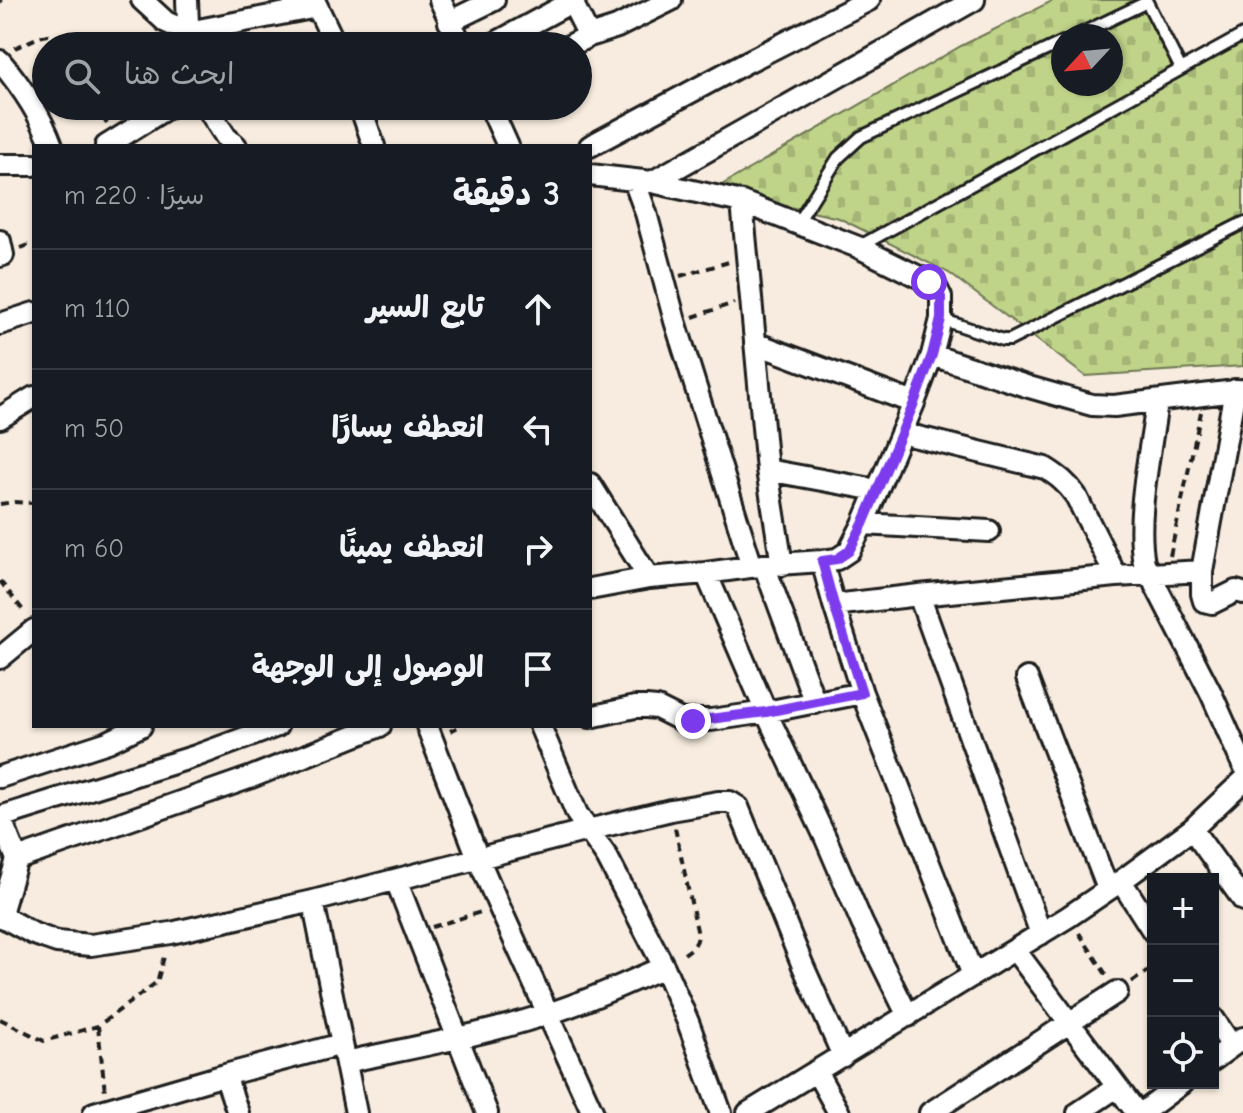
<!DOCTYPE html>
<html lang="ar">
<meta charset="utf-8">
<style>
body{margin:0;font-family:"Comic Neue","Playpen Sans Arabic",sans-serif;background:#20242c;color:#f1f3f6;direction:rtl}
.controls{position:absolute;right:24px;bottom:24px;display:grid;overflow:hidden;border-radius:0px;box-shadow:0 2px 6px #0004}
.controls button{width:72px;height:72px;display:grid;place-items:center;padding:0;border:0;border-bottom:2px solid #363941;background:#171b24;color:#f1f3f6;font:40px sans-serif}
.compass{position:absolute;left:1051px;top:24px;width:72px;height:72px;border-radius:50%;background:#171b24;box-shadow:0 2px 6px #0004;rotate:244deg}
.stop{position:absolute;width:24px;height:24px;margin:-18px;border:6px solid #7c3aed;border-radius:50%;background:#fff}
.stop.end{background:#7c3aed;border-color:#fff;box-shadow:0 2px 8px #0008}
.list{margin:0;padding:0;list-style:none}
h2{display:flex;justify-content:space-between;align-items:center;height:104px;margin:0;padding:0 32px;font-size:34px}
h2 small{font-size:26px;font-weight:400;color:#9ea1a6}
.list li{display:grid;grid-template-columns:52px 1fr auto;gap:24px;align-items:center;box-sizing:border-box;height:120px;padding:0 32px;border-top:2px solid #363941}
.list b{display:block;font-size:30px;white-space:nowrap}
.list em{font-size:26px;font-style:normal;color:#9ea1a6}
.icon{flex:none;width:44px;height:44px;fill:none;stroke:currentColor;stroke-width:2;stroke-linecap:round;stroke-linejoin:round}
.map{position:relative;flex:none;width:1243px;height:1113px;overflow:hidden;direction:ltr}
.search{position:absolute;background:#171b24;box-shadow:0 2px 6px #0004;left:32px;top:32px;width:560px;height:88px;display:flex;align-items:center;gap:20px;box-sizing:border-box;padding:0 28px;border-radius:44px;color:#9ea1a6;font-size:30px}
.panel{position:absolute;background:#171b24;box-shadow:0 2px 6px #0004;left:32px;top:144px;width:560px;height:584px;border-radius:0px;direction:rtl}
.map>svg:first-child{display:block}
.cemetery{fill:url(#cemetery-stones);stroke:#6e7852;stroke-width:2;fill-rule:evenodd}
.lines{fill:none;stroke-linecap:round;stroke-linejoin:round}
.service-casing{stroke:#1c1c1c;stroke-width:16}
.minor-casing{stroke:#1c1c1c;stroke-width:26}
.path{stroke:#1c1c1c;stroke-width:4;stroke-dasharray:8 6;stroke-linecap:butt}
.service{stroke:#fff;stroke-width:10}
.minor{stroke:#fff;stroke-width:20}
.route{stroke:#7c3aed;stroke-width:10}
</style>
<div class="map">
<svg width="1243" height="1113" viewBox="0 0 1243 1113">
<defs>
<pattern id="cemetery-stones" width="16" height="16" patternUnits="userSpaceOnUse" patternTransform="scale(2)"><rect width="16" height="16" fill="#bfd489"/><path d="M2 7V4a2 2 0 0 1 4 0v3zM10 15v-3a2 2 0 0 1 4 0v3z" fill="#a4b576"/></pattern>
</defs>
<rect width="100%" height="100%" fill="#f7ecdf"/>
<filter id="ink" filterUnits="userSpaceOnUse"><feTurbulence type="fractalNoise" baseFrequency=".0125" numOctaves="2"/><feDisplacementMap in="SourceGraphic" scale="16" xChannelSelector="R" yChannelSelector="G"/><feConvolveMatrix kernelMatrix="1 2 1 2 8 2 1 2 1" color-interpolation-filters="sRGB"/></filter>
<g filter="url(#ink)">
<path class="cemetery" d="M1054,0h97l33,66 59,-29v329l-158,10 -136,-103 -110,-55 -126,-28 248,-144zM1063,36h48v48h-48z"/>
<g class="lines">
<defs>
<path id="service" d="M1146,0l35,69
M1076,36l71,-34
M798,222l40,-64 23,-21 202,-95
M860,246l383,-211
M941,319l62,21h7l233,-117"/>
<path id="minor" d="M142,0l24,22 22,10 129,-25
M187,0l2,46
M314,0l22,46
M440,0l22,46
M571,0l18,36
M449,22l45,-22
M490,46l85,-46
M569,46l20,-10 28,-9 54,-27
M0,61c22,26 40,52 52,85
M206,106l20,31 10,9
M360,106l14,40
M490,106l18,40
M106,146l64,-40
M590,146l155,-83 124,-63
M0,165h34
M590,175l62,7 90,20 116,45 71,35 8,7 4,8v22l-9,36 -18,48 -51,121 -14,27 -12,8 -15,2 -58,4 -58,8 -57,5 -59,11
M634,180l12,33 29,108 77,246
M652,182l322,-182
M742,202l25,268 15,95
M0,241l3,14 -3,1
M0,324l34,-11
M755,343l159,60
M932,355l97,32 63,18 22,1 129,-16
M1235,390l-33,181v23l2,7 8,2 24,-12 7,2
M1157,402c-6,48 -22,113 -13,161l67,130 32,72
M0,418l34,-21
M901,433l144,35c13,8 22,15 31,28l40,80
M767,470l110,20
M590,484l59,94
M863,524l126,7
M764,565l51,138
M706,573l60,139 60,127 36,84 46,93
M919,595l122,339
M834,605l85,-10 197,-19 86,-5
M0,658l34,-28
M1027,678l81,211
M862,693l111,282
M590,717l45,-10h11l11,1 24,12h30l55,-8 96,-19 -28,-88 -12,-44
M427,726l51,132 21,48 94,207
M540,726l37,88 30,43 57,110 24,55 33,91
M0,777l108,-35 33,-16
M0,817l196,-61 81,-30
M0,817l17,42 -17,58
M1192,829l51,71
M17,859l232,-81 131,-52
M396,880l91,233
M1121,881l32,50
M313,901l43,212
M1,916l33,18 23,8 34,3 80,-12 142,-32 275,-71 83,-20 47,-8h12l8,5 65,159 40,90
M1015,950l122,163
M1213,1018l19,28
M1213,1060l30,-22
M346,1062c68,-15 138,-27 204,-49 39,-12 76,-30 114,-46
M816,1071l23,42
M225,1075l13,38
M94,1113l131,-38 117,-31
M748,1113l320,-196 53,-36 71,-52 51,-48
M930,1113l187,-121
M1078,1113l39,-26
M1142,1113l40,-30"/>
</defs>
<use href="#service" class="service-casing"/>
<use href="#minor" class="minor-casing"/>
<path class="path" d="M0,2l2,-2
M15,48l24,-11 9,-2 8,11
M95,106l12,18
M21,248l13,-5
M680,276l49,-14
M693,317l41,-14
M0,504l14,-2 20,1
M1170,556l31,-144
M0,581l26,33
M450,731l10,-5
M675,828l23,107c-1,12 -9,15 -18,22
M432,927l49,-15
M1079,933l28,43
M1132,982l21,-15
M0,1019l44,22 54,-15 59,-44 8,-29
M98,1026l7,66"/>
<use href="#service" class="service"/>
<use href="#minor" class="minor"/>
</g>
</g>
<g class="lines" filter="url(#ink)">
<path class="route" d="M693,721l73,-9 96,-19 -28,-88 -12,-44 15,-2 12,-8 14,-27 51,-121 18,-48 9,-36v-22l-12,-15"/>
</g>
</svg>
<div class="controls">
<button>+</button>
<button>−</button>
<button><svg class="icon" aria-label="locate" viewBox="0 0 24 24"><circle cx="12" cy="12" r="6"/><path d="M12 2v4M12 18v4M2 12h4M18 12h4"/></svg></button>
</div>
<svg class="compass" viewBox="-18 -18 36 36"><path d="M0-13l5 13h-10z" fill="#e53935"/><path d="M0 13l5-13h-10z" fill="#9ea1a6"/></svg>
<div class="stop" style="left:929px;top:282px"></div>
<div class="stop end" style="left:693px;top:721px"></div>
<div class="search"><svg class="icon" aria-label="search" viewBox="0 0 24 24"><circle cx="10" cy="10" r="6"/><path d="M15 15l6 6"/></svg>ابحث هنا</div>
<section class="panel">
<h2>3 دقيقة<small>سيرًا · 220 m</small></h2>
<ul class="list">
<li><svg class="icon" aria-label="ahead" viewBox="0 0 24 24"><path d="M12 20V5M6 11l6-6 6 6"/></svg><div><b>تابع السير</b></div><em>110 m</em></li>
<li><svg class="icon" aria-label="left" viewBox="0 0 24 24"><path d="M17 20v-9H6M10 6l-5 5 5 5"/></svg><div><b>انعطف يسارًا</b></div><em>50 m</em></li>
<li><svg class="icon" aria-label="right" viewBox="0 0 24 24"><path d="M7 20v-9h11M14 6l5 5-5 5"/></svg><div><b>انعطف يمينًا</b></div><em>60 m</em></li>
<li><svg class="icon" aria-label="arrive" viewBox="0 0 24 24"><path d="M6 21V4h12l-3 4 3 4H6"/></svg><div><b>الوصول إلى الوجهة</b></div></li>
</ul>
</section>
</div>
